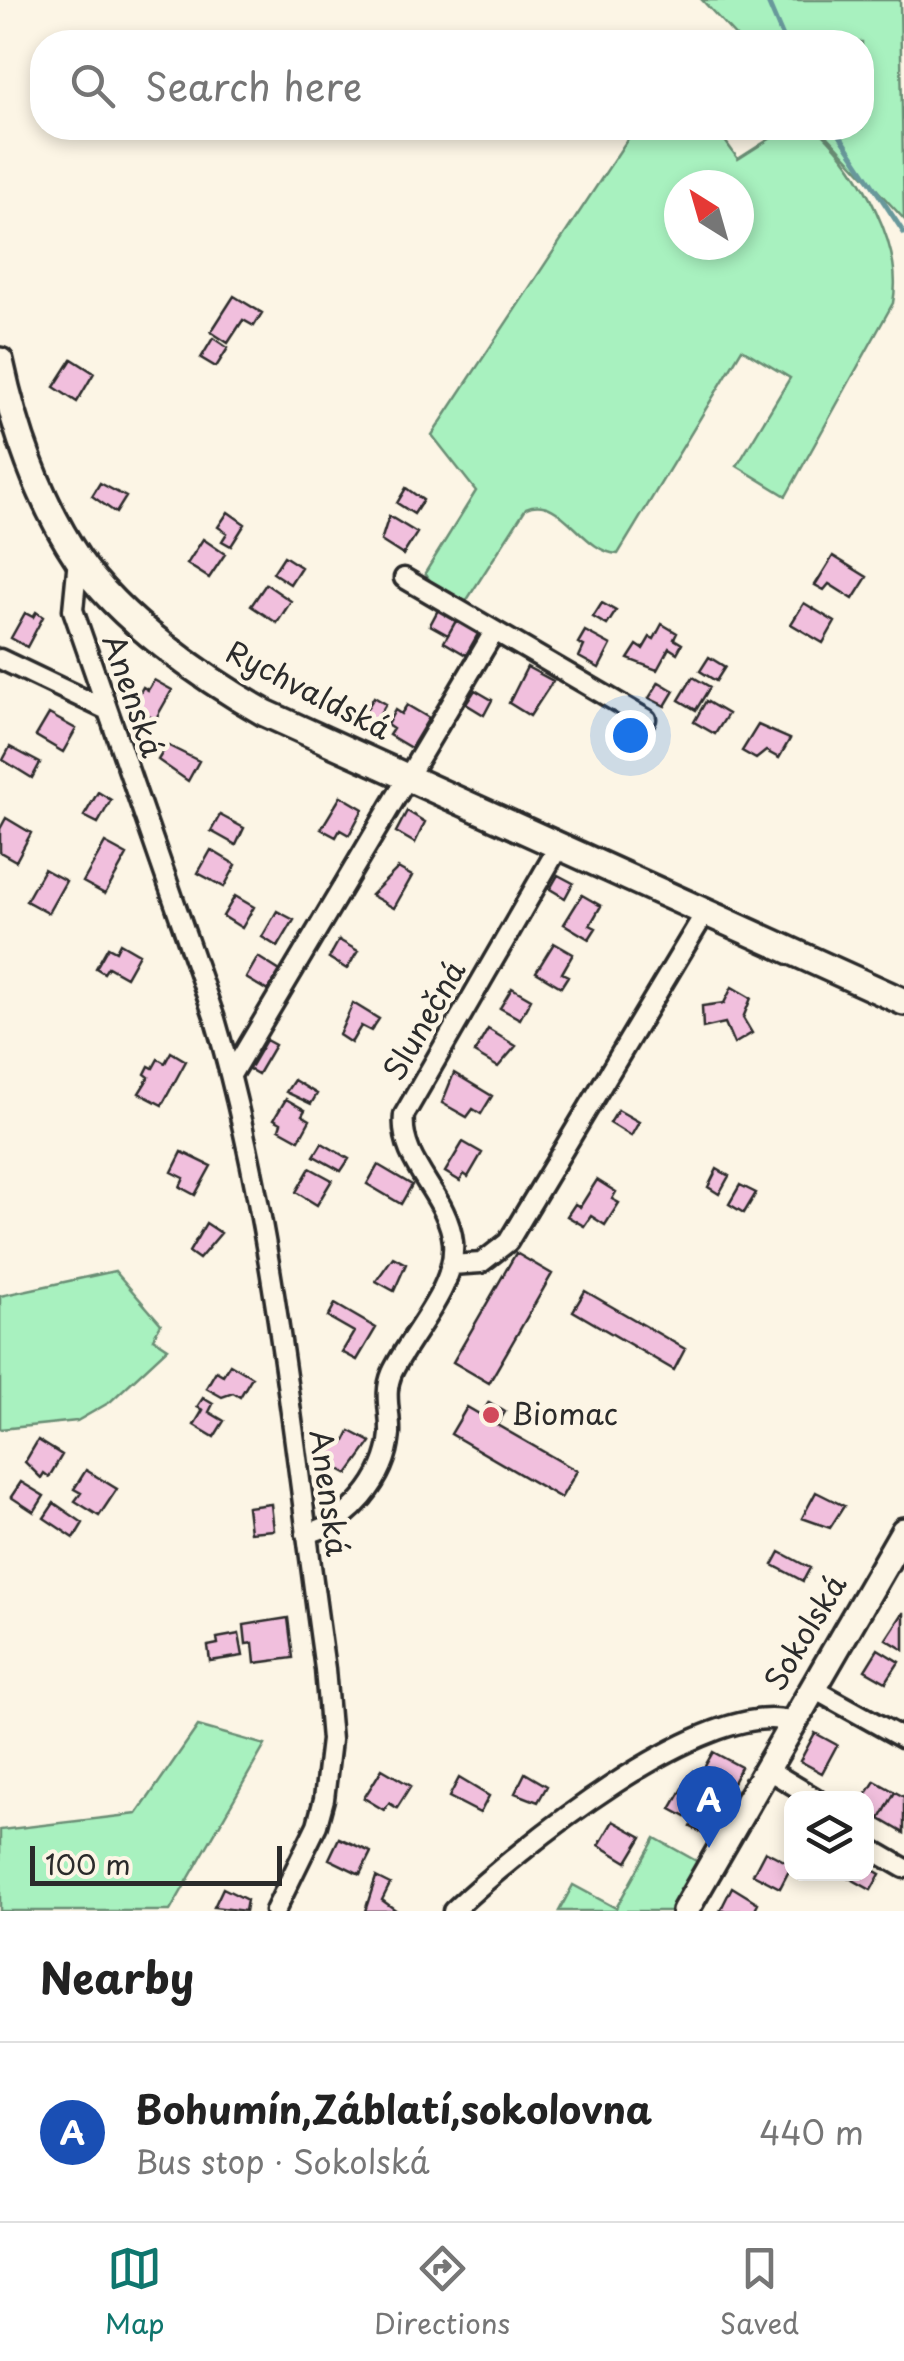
<!DOCTYPE html>
<meta charset="utf-8">
<style>
body{margin:0;font-family:"Playpen Sans",sans-serif;background:#f6f6f6;color:#222}
.controls{position:absolute;right:30px;bottom:30px;display:grid;overflow:hidden;border-radius:20px;box-shadow:0 5px 15px #0003}
.controls button{width:90px;height:90px;display:grid;place-items:center;padding:0;border:0;border-bottom:2px solid #e0e0e0;background:#fff;color:#222;font:50px sans-serif}
.compass{position:absolute;left:664px;top:170px;width:90px;height:90px;border-radius:50%;background:#fff;box-shadow:0 5px 15px #0003;rotate:323deg}
.scale{position:absolute;left:30px;bottom:25px;width:252px;box-sizing:border-box;padding-left:10px;border:5px solid #2b2b2b;border-top:0;font-size:28px;line-height:35px;white-space:nowrap;color:#2b2b2b;-webkit-text-stroke:8px #fcf5e5;paint-order:stroke}
.you{position:absolute;left:630px;top:735px;width:35px;height:35px;margin:-25px;border:8px solid #fff;border-radius:50%;background:#1a73e8;box-shadow:0 0 0 15px #1a73e833}
.badge{display:grid;place-items:center;width:65px;height:65px;border-radius:50%;background:#0f766e;color:#fff;font-size:32px;font-weight:700}
.pin{position:absolute;translate:-50% -82px;filter:drop-shadow(0 2px 5px #0008)}
.pin::after{content:'';position:absolute;top:52px;width:35px;height:30px;background:inherit;clip-path:polygon(0 0,100% 0,50% 100%)}
.list{margin:0;padding:0;list-style:none}
h2{display:flex;justify-content:space-between;align-items:center;height:130px;margin:0;padding:0 40px;font-size:42px}
h2 small{font-size:32px;font-weight:400;color:#767676}
.list li{display:grid;grid-template-columns:65px 1fr auto;gap:30px;align-items:center;box-sizing:border-box;height:180px;padding:0 40px;border-top:2px solid #e0e0e0}
.list b{display:block;font-size:38px;white-space:nowrap}
.list p{margin:0;font-size:32px;white-space:nowrap;color:#767676}
.list em{font-size:32px;font-style:normal;color:#767676}
.icon{flex:none;width:55px;height:55px;fill:none;stroke:currentColor;stroke-width:2;stroke-linecap:round;stroke-linejoin:round}
.map{position:relative;flex:none;width:904px;height:1911px;overflow:hidden}
.search{position:absolute;background:#fff;box-shadow:0 5px 15px #0003;left:30px;right:30px;top:30px;height:110px;display:flex;align-items:center;gap:25px;box-sizing:border-box;padding:0 35px;border-radius:40px;color:#767676;font-size:38px}
.sheet{height:310px;background:#fff}
nav{display:flex;justify-content:space-around;align-items:center;box-sizing:border-box;height:140px;border-top:2px solid #e0e0e0;background:#fff;font-size:28px;color:#767676}
nav a{display:grid;justify-items:center;gap:5px}
nav .on{color:#0f766e}
.map>svg:first-child{display:block}
.green{fill:#a8f1bf;stroke:#6a8e75;stroke-width:2.5;fill-rule:evenodd}
.lines{fill:none;stroke-linecap:round;stroke-linejoin:round}
.stream{stroke:#67989b;stroke-width:5}
.building{fill:#f1bfdd;stroke:#2b2b2b;stroke-width:2.5}
.street-casing{stroke:#2b2b2b;stroke-width:25}
.secondary-casing{stroke:#2b2b2b;stroke-width:32}
.street{stroke:#fcf5e5;stroke-width:18}
.secondary{stroke:#fcf5e5;stroke-width:25}
.poi-dot{fill:#d1495b;stroke:#fcf5e5;stroke-width:4}
.labels{text-anchor:middle;stroke-width:9;stroke-linejoin:round;paint-order:stroke}
.street-label{font-size:30px;fill:#2b2b2b;stroke:#fcf5e5}
.poi-label{font-size:30px;fill:#2b2b2b;stroke:#fcf5e5;text-anchor:start}
</style>
<div class="map">
<svg width="904" height="1911" viewBox="0 0 904 1911">
<rect width="100%" height="100%" fill="#fcf5e5"/>
<filter id="ink" filterUnits="userSpaceOnUse"><feTurbulence type="fractalNoise" baseFrequency=".01" numOctaves="2"/><feDisplacementMap in="SourceGraphic" scale="20" xChannelSelector="R" yChannelSelector="G"/><feConvolveMatrix kernelMatrix="1 2 1 2 8 2 1 2 1" color-interpolation-filters="sRGB"/></filter>
<g filter="url(#ink)">
<path class="green" d="M702,0h198l4,219 -84,-91h42v-86h-121z
M635,128h81l22,31 49,-31 34,4c40,39 83,115 72,171l-107,193 -49,-30 53,-88 -48,-29 -124,205c-37,-2 -56,-61 -92,-46l-61,95 -33,-19 -7,-11 51,-82 -44,-56zM679,185h60v60h-60z
M115,1271l46,53 -8,14 15,10 -58,54 -33,19 -77,8v-133z
M198,1726l67,19 -95,166h-170v-81l137,-16z
M655,1838l43,24 -28,49h-111l14,-26 43,23z"/>
<g class="lines">
<path class="stream" d="M767,0l18,42
M835,128l69,105"/>
</g>
<path class="building" d="M234,296l28,17 -8,13 -11,-6 -15,23 -17,-11z
M213,338l15,10 -12,19 -15,-9z
M72,359l22,14 -17,29 -23,-15z
M100,483l26,14 -10,16 -24,-17z
M406,488l17,12 -9,14 -17,-11z
M228,512l17,12 -14,22 -9,-5 5,-8 -9,-6z
M389,516l28,17 -14,22 -22,-14z
M203,539l22,15 -16,24 -22,-14z
M284,556l17,11 -11,17 -17,-11z
M833,556l34,21 -14,22 -24,-15 -5,6 -9,-5z
M266,584l25,17 -14,22 -26,-17z
M602,603l14,8 -9,14 -14,-8z
M804,603l31,19 -12,21 -32,-19z
M438,610l19,9 -9,16 -18,-10z
M36,612l7,5 -16,30 -16,-9 14,-25 8,4z
M457,619l22,13 -13,23 -22,-13z
M662,624l15,9 -3,6 8,5 -5,9 -8,-5 -12,22 -29,-11 9,-14 6,4 7,-12 4,2z
M585,631l26,14 -12,23 -20,-11 5,-11 -6,-3z
M709,657l16,10 -9,14 -16,-10z
M527,667l26,14 -23,35 -21,-13z
M693,677l17,10 -14,23 -17,-10z
M154,680l18,10 -17,30 -22,-15 10,-18 5,3z
M659,682l15,9 -9,15 -16,-8z
M475,690l17,10 -8,15 -18,-11z
M374,697l12,7 -11,19 -12,-8z
M706,701l22,13 -13,20 -21,-12z
M407,705l22,13 -18,30 -22,-13 4,-6 -6,-4 8,-15 6,4z
M49,714l27,15 -13,23 -27,-16z
M758,725l32,14 -11,19 -13,-7 -10,8 -14,-8z
M167,745l32,16 -11,20 -30,-21z
M10,747l30,16 -8,15 -29,-18z
M98,792l13,8 -13,23 -14,-7z
M341,796l22,13 -14,26 -9,-5 -4,7 -15,-8z
M407,811l18,11 -10,21 -19,-11z
M220,815l24,13 -8,17 -25,-14z
M6,818l25,15 -15,28 -16,-9v-23z
M105,843l22,12 -22,39 -22,-12z
M211,850l25,15 -12,22 -26,-14z
M398,868l14,8 -18,32 -23,-13z
M44,869l22,12 -18,32 -22,-12z
M558,875l15,8 -8,15 -15,-9z
M582,895l19,11 -11,19 6,3 -7,11 -25,-15z
M235,896l19,11 -12,21 -19,-12z
M277,911l17,9 -16,27 -16,-10z
M339,940l19,11 -11,18 -18,-11z
M120,943l19,11 -13,23 -18,-10 -4,6 -8,-5 12,-21 8,4z
M554,943l19,11 -11,19 6,3 -7,11 -25,-15z
M258,957l22,14 -12,20 -22,-13z
M732,987l19,11 -8,20 9,15 -18,11 -9,-21 -22,5 -1,-22 22,-3z
M512,988l19,11 -11,20 -20,-11z
M353,1003l26,16 -8,12 -10,-5 -10,17 -12,-8z
M488,1029l28,17 -18,21 -24,-14z
M266,1040l9,5 -17,29 -9,-5z
M171,1052l15,9 -24,44 -23,-12 10,-16 -4,-3 4,-8 4,2 5,-9 7,4z
M454,1073l38,23 -11,18 -8,-5 -6,8 -25,-14z
M294,1080l23,14 -6,10 -25,-12z
M286,1099l19,11 -3,5 8,5 -11,20 -20,-11 2,-6 -7,-4z
M618,1110l21,12 -8,14 -21,-13z
M463,1142l19,11 -14,24 -4,-3 -4,7 -15,-9z
M322,1143l27,16 -8,12 -27,-15z
M182,1152l29,14 -16,29 -15,-8 4,-9 -12,-6z
M378,1165l34,20 -11,19 -34,-20z
M310,1168l22,12 -15,25 -21,-13z
M717,1169l12,7 -10,18 -11,-7z
M597,1180l19,12 -4,7 7,4 -14,22 -14,-9 -7,10 -17,-10 8,-12 5,3z
M740,1185l16,8 -12,20 -15,-9z
M206,1223l15,10 -22,26 -10,-7z
M516,1253l36,21 -63,109 -36,-21z
M393,1257l13,7 -12,27 -18,-10z
M585,1291l100,58 -11,21 -101,-59z
M335,1304l41,24 -19,32 -15,-8 12,-20 -26,-15z
M230,1364l22,13 -12,20 -7,-4 -11,4 -16,-9 10,-17 7,4z
M203,1398l10,6 -4,8 15,9 -10,16 -20,-12 9,-15 -6,-3z
M489,1402l16,10 -8,13 80,46 -16,27 -110,-64 16,-27 14,8z
M350,1431l21,11 -23,32 -24,-13 12,-22 8,4z
M38,1440l24,15 -13,22 -5,-4 -3,5 -16,-16z
M86,1470l31,19 -18,27 -24,-15 6,-8 -7,-4z
M21,1482l23,14 -10,16 -23,-15z
M816,1492l28,14 -14,22 -28,-10z
M54,1503l29,20 -9,15 -30,-20z
M271,1504l3,26 -24,2 -3,-25z
M780,1552l30,16 -7,13 -30,-16z
M903,1613h1v37l-18,-11z
M288,1618l5,40 -38,5 -2,-20 -7,1 -2,-19z
M239,1634l4,22 -33,5 -2,-15 10,-2 -1,-6z
M878,1649l21,13 -13,20 -21,-12z
M815,1733l22,12 -15,28 -22,-12z
M713,1752l28,15 -17,33 -29,-16z
M382,1769l29,17 -14,22 -8,-5 -5,7 -20,-12z
M693,1771l7,4 -5,9 6,5 -15,28 -15,-8z
M525,1773l22,13 -9,16 -23,-9z
M459,1778l30,18 -9,17 -31,-16z
M875,1781l20,11 -15,27 -14,-7 -2,-14z
M895,1792l9,5v36l-24,-14z
M698,1814l18,10 -7,12 -18,-9z
M613,1821l29,16 -15,25 -28,-17z
M339,1838l32,14 -11,22 -31,-15z
M765,1851l27,14 -12,23 -27,-14z
M866,1866l14,8 -9,16 -25,-14 20,-2z
M376,1877l14,7 -8,16 15,11h-32z
M732,1887l26,16 -4,8h-34z
M223,1888l24,12 -2,11 -31,-4z"/>
<g class="lines">
<defs>
<path id="street" d="M78,559l-5,51 142,409c61,210 79,434 110,650l6,71 -7,59 -7,26 -42,86
M404,578l242,141
M0,659l107,51
M231,1075l263,-443
M451,1265l30,-2 27,-21 197,-329
M306,1534c43,-11 80,-54 84,-100 1,-21 -7,-40 2,-61 18,-39 65,-85 61,-131 -5,-48 -54,-78 -49,-127l155,-269
M812,1688l92,51
M765,1768l50,30
M866,1846l38,22
M453,1911c62,-59 252,-215 339,-189"/>
<path id="secondary" d="M0,361c14,67 39,140 78,198 42,61 123,118 187,154l639,289
M685,1911l219,-380"/>
</defs>
<use href="#street" class="street-casing"/>
<use href="#secondary" class="secondary-casing"/>
<use href="#street" class="street"/>
<use href="#secondary" class="secondary"/>
</g>
</g>
<circle class="poi-dot" cx="491" cy="1415" r="10"/>
<g class="labels">
<g class="street-label">
<text transform="translate(308 691) rotate(27)" y="10">Rychvaldská</text>
<text transform="translate(132 696) rotate(71)" y="10">Anenská</text>
<text transform="translate(425 1021) rotate(-60)" y="10">Slunečná</text>
<text transform="translate(328 1493) rotate(82)" y="10">Anenská</text>
<text transform="translate(806 1633) rotate(-59)" y="10">Sokolská</text>
</g>
<g class="poi-label">
<text x="511" y="1425">Biomac</text>
</g>
</g>
</svg>
<div class="controls">
<button><svg class="icon" aria-label="layers" viewBox="0 0 24 24"><path d="M12 4l9 5-9 5-9-5zM3 14l9 5 9-5"/></svg></button>
</div>
<svg class="compass" viewBox="-18 -18 36 36"><path d="M0-13l5 13h-10z" fill="#e53935"/><path d="M0 13l5-13h-10z" fill="#767676"/></svg>
<div class="scale">100 m</div>
<div class="you"></div>
<div class="pin badge" style="left:709px;top:1848px;background:#1a4fb4">A</div>
<div class="search"><svg class="icon" aria-label="search" viewBox="0 0 24 24"><circle cx="10" cy="10" r="6"/><path d="M15 15l6 6"/></svg>Search here</div>
</div>
<section class="sheet">
<h2>Nearby<small></small></h2>
<ul class="list">
<li><span class="badge" style="background:#1a4fb4">A</span><div><b>Bohumín,Záblatí,sokolovna</b><p>Bus stop · Sokolská</p></div><em>440 m</em></li>
</ul>
</section>
<nav>
<a class="on"><svg class="icon" aria-label="map" viewBox="0 0 24 24"><path d="M3 6l6-2 6 2 6-2v14l-6 2-6-2-6 2zM9 4v14M15 6v14"/></svg>Map</a>
<a><svg class="icon" aria-label="directions" viewBox="0 0 24 24"><path d="M12 3l9 9-9 9-9-9zM9 14v-3h6M13 9l2 2-2 2"/></svg>Directions</a>
<a><svg class="icon" aria-label="saved" viewBox="0 0 24 24"><path d="M7 4h10v16l-5-4-5 4z"/></svg>Saved</a>
</nav>
